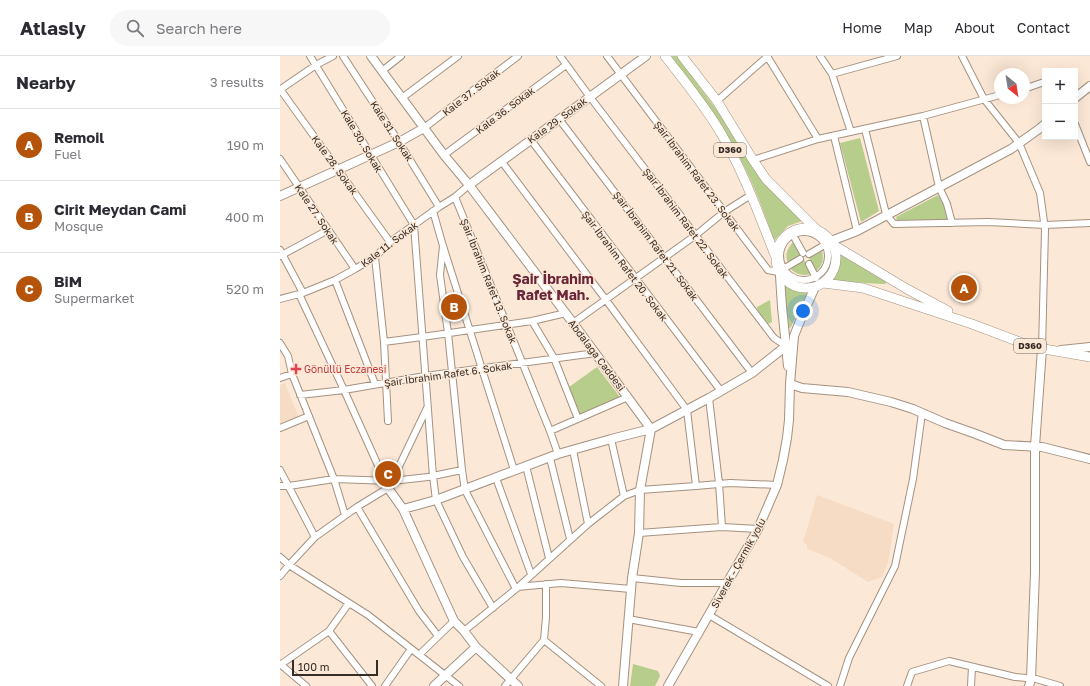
<!DOCTYPE html>
<meta charset="utf-8">
<style>
body{margin:0;font-family:"Golos Text",sans-serif;background:#f7f7f7;color:#2b2b33}
.controls{position:absolute;right:12px;top:12px;display:grid;overflow:hidden;border-radius:0px;box-shadow:0 4px 16px #0002}
.controls button{width:36px;height:36px;display:grid;place-items:center;padding:0;border:0;border-bottom:1px solid #e1e1e2;background:#fff;color:#2b2b33;font:20px sans-serif}
.compass{position:absolute;left:714px;top:12px;width:36px;height:36px;border-radius:50%;background:#fff;box-shadow:0 4px 16px #0002;rotate:150deg}
.scale{position:absolute;left:12px;bottom:10px;width:86px;box-sizing:border-box;padding-left:4px;border:2px solid #352d26;border-top:0;font-size:11px;line-height:14px;white-space:nowrap;color:#352d26;-webkit-text-stroke:3px #fce8d6;paint-order:stroke}
.you{position:absolute;left:523px;top:255px;width:14px;height:14px;margin:-10px;border:3px solid #fff;border-radius:50%;background:#1a73e8;box-shadow:0 0 0 6px #1a73e833}
.badge{display:grid;place-items:center;width:26px;height:26px;border-radius:50%;background:#b45309;color:#fff;font-size:13px;font-weight:700}
.pin{position:absolute;translate:-50% -50%;border:2px solid #fff;box-shadow:0 1px 4px #0006}
.list{margin:0;padding:0;list-style:none}
h2{display:flex;justify-content:space-between;align-items:center;height:52px;margin:0;padding:0 16px;font-size:17px}
h2 small{font-size:13px;font-weight:400;color:#7c7c81}
.list li{display:grid;grid-template-columns:26px 1fr auto;gap:12px;align-items:center;box-sizing:border-box;height:72px;padding:0 16px;border-top:1px solid #e1e1e2}
.list b{display:block;font-size:15px;white-space:nowrap}
.list p{margin:0;font-size:13px;white-space:nowrap;color:#7c7c81}
.list em{font-size:13px;font-style:normal;color:#7c7c81}
.icon{flex:none;width:22px;height:22px;fill:none;stroke:currentColor;stroke-width:2;stroke-linecap:round;stroke-linejoin:round}
.map{position:relative;flex:none;width:810px;height:630px;overflow:hidden}
header{display:flex;align-items:center;gap:24px;box-sizing:border-box;height:56px;padding:0 20px;background:#fff;border-bottom:1px solid #e1e1e2}
header strong{font-size:19px}
nav{display:flex;gap:22px;margin-inline-start:auto;font-size:14px}
.search{width:280px;height:36px;background:#f7f7f7;display:flex;align-items:center;gap:10px;box-sizing:border-box;padding:0 14px;border-radius:22px;color:#7c7c81;font-size:15px}
main{display:flex}
aside{flex:1;background:#fff}
.map>svg:first-child{display:block}
.built{fill:#f6dcc5}
.green{fill:#b7cd8c}
.lines{fill:none;stroke-linecap:round;stroke-linejoin:round}
.street-casing{stroke:#a49281;stroke-width:8}
.secondary-casing{stroke:#a49281;stroke-width:10}
.primary-casing{stroke:#a49281;stroke-width:10}
.street{stroke:#fff;stroke-width:6}
.secondary{stroke:#fff;stroke-width:8}
.primary{stroke:#fff;stroke-width:9}
.health-dot{fill:#e0444e;stroke:#fce8d6;stroke-width:1.5}
.labels{text-anchor:middle;stroke-width:3;stroke-linejoin:round;paint-order:stroke}
.shield{fill:#fce8d6;stroke:#71655b;stroke-width:1}
.shield-label{font-size:9px;font-weight:bold;fill:#352d26}
.street-label{font-size:10px;fill:#352d26;stroke:#fce8d6}
.health-label{font-size:10px;fill:#be3a42;stroke:#fce8d6;text-anchor:start}
.district-label{font-size:14px;font-weight:bold;fill:#6a2538;stroke:#fce8d6}
</style>
<header>
<strong>Atlasly</strong>
<div class="search"><svg class="icon" aria-label="search" viewBox="0 0 24 24"><circle cx="10" cy="10" r="6"/><path d="M15 15l6 6"/></svg>Search here</div>
<nav><a>Home</a><a>Map</a><a>About</a><a>Contact</a></nav>
</header>
<main>
<aside>
<h2>Nearby<small>3 results</small></h2>
<ul class="list">
<li><span class="badge">A</span><div><b>Remoil</b><p>Fuel</p></div><em>190 m</em></li>
<li><span class="badge">B</span><div><b>Cirit Meydan Cami</b><p>Mosque</p></div><em>400 m</em></li>
<li><span class="badge">C</span><div><b>BiM</b><p>Supermarket</p></div><em>520 m</em></li>
</ul>
</aside>
<div class="map">
<svg width="810" height="630" viewBox="0 0 810 630">
<rect width="100%" height="100%" fill="#fce8d6"/>
<path class="built" d="M5,327l14,35 -19,7v-40z
M537,439l77,29 -6,39 -6,14 -14,5 -38,-24 -23,-9v-4l-4,-3z"/>
<path class="green" d="M391,0h6l50,68 75,97 -14,5 -14,15c-13,-40 -30,-80 -53,-116 -16,-23 -34,-46 -50,-69z
M580,82l19,73 -18,11 -21,-79z
M658,139c4,6 11,18 9,25l-50,1 -1,-4z
M513,186l8,13 -13,7c-4,-7 0,-14 5,-20z
M542,194c2,9 1,15 -6,21l-7,-13z
M559,194l49,31 -3,3h-3l-50,-3 7,-17z
M524,204l7,14c-8,2 -15,1 -21,-6z
M503,229l7,3 18,3 -17,36 -2,1z
M490,244l2,22 -4,2 -11,-15v-2z
M317,311l23,30 -41,18 -10,-28z
M353,608l25,7 2,5 -5,10h-25z"/>
<g class="lines">
<defs>
<path id="street" d="M30,0l104,169 19,251 3,24 27,57 30,51
M63,0l56,86 40,65
M280,0l30,41 184,241 12,8 1,-2
M327,0l161,214 10,2 22,-13
M487,0l51,83
M540,0l12,18 19,58
M682,0l22,43 35,44 21,50 5,36 -3,120
M102,15l19,-15
M552,18l65,-18
M0,33l110,153
M1,33l35,-24 17,-9
M744,33l20,-7 1,1
M122,42l56,-42
M437,45l51,-45
M643,60l16,71 8,17 5,19
M279,63l193,254
M795,68l15,38
M144,72l94,-72
M585,73l21,85 8,10 94,-2 57,3 45,-2
M554,80l23,95
M251,84l190,251
M164,99l122,-90
M0,103l75,110
M473,104l65,-21 105,-23 77,-21
M222,106l104,138 81,110 9,76 34,-3 47,2
M175,141l95,234 8,23
M153,155l10,35 71,224
M500 200a24 24 0 1 1 48 0a24 24 0 1 1-48 0Z
M513,179l10,18
M163,190l-3,29 8,58 14,137 3,20 51,99
M0,194l23,43
M529,198l19,-11
M0,200l48,-26
M95,201l9,85 4,79
M529,208l7,14
M55,224l40,104
M19,238l45,96 41,91
M0,243l23,-6 32,-13 20,-11 20,-12 15,-15 49,-35 16,-10 14,-12
M252,265l22,37 24,61
M293,267l123,-88 28,-23 27,-17
M104,286l38,-5 110,-16 34,-8
M0,287l8,13 4,18 42,105 11,36
M0,322l12,-4
M20,339l44,-5 81,-14 171,-23
M429,342l10,85 3,44
M0,372l29,-12
M270,375l78,-34
M331,383l13,57
M293,394l15,74
M270,402l20,81
M246,410l23,92
M0,414l35,67 -26,28 -9,-8
M216,422l35,96
M112,425l35,-73
M0,430h9l45,-7 58,2 36,-4 34,-7
M77,451l62,104 19,25
M359,477l83,-6 36,2
M35,481l42,-30 31,-19
M0,520l9,-11 79,50 91,71
M352,522l49,5h46
M237,531l44,-4 70,6
M429,559l119,71
M348,563l71,13
M49,575l43,55
M184,575l52,-42 72,-65 36,-28 16,-6 56,-4
M264,584l57,46
M139,599l35,-34
M0,608l26,22
M0,609l49,-34 20,-28
M105,630l26,-37
M225,630l39,-46 2,-23v-33
M560,630l9,-28 46,-92 18,-87 9,-66
M627,630l5,-14 37,-11 66,16 21,2 24,7
M691,630l1,-19"/>
<path id="secondary" d="M91,0l73,99 25,30 104,138 78,106 -11,61 -1,43 -7,45 -9,108
M795,42l15,-12
M189,129l177,-129
M0,140l119,-54 25,-14
M551,185l26,-10 154,-82 28,-20 6,-5
M500,220l2,31 6,59
M781,294l29,-3
M510,328l12,4 46,4 43,10 22,7 32,14 31,11 28,11 38,2 48,12
M105,425l3,7 15,21 51,112 10,10 12,16 42,39
M123,453l33,-9 122,-46 53,-15 40,-10 58,-31 43,-25 34,-27
M154,630l42,-39
M388,630l90,-157 19,-44 6,-25 4,-22 2,-18 1,-36 4,-48 8,-20 13,-29
M749,630l2,-7 4,-107v-126l7,-97"/>
<path id="primary" d="M385,0c20,26 41,51 57,79 22,38 37,80 53,120
M402,0l35,45 36,59 13,19 51,51
M496 202a30 30 0 1 1 60 0a30 30 0 1 1-60 0Z
M552,188l75,45 41,22
M543,227l40,5 109,36 61,23 57,10"/>
</defs>
<use href="#street" class="street-casing"/>
<use href="#secondary" class="secondary-casing"/>
<use href="#primary" class="primary-casing"/>
<use href="#street" class="street"/>
<use href="#secondary" class="secondary"/>
<use href="#primary" class="primary"/>
</g>
<path class="health-dot" d="M14 307h4v4h4v4h-4v4h-4v-4h-4v-4h4z"/>
<g class="labels">
<g class="shield">
<rect x="434" y="87" width="32" height="14" rx="3"/>
<rect x="734" y="283" width="32" height="14" rx="3"/>
</g>
<g class="shield-label">
<text x="450" y="97">D360</text>
<text x="750" y="293">D360</text>
</g>
<g class="street-label">
<text transform="translate(191 36) rotate(-38)" y="4">Kale 37. Sokak</text>
<text transform="translate(225 54) rotate(-37)" y="4">Kale 36. Sokak</text>
<text transform="translate(277 64) rotate(-36)" y="4">Kale 29. Sokak</text>
<text transform="translate(112 75) rotate(57)" y="4">Kale 31. Sokak</text>
<text transform="translate(82 85) rotate(59)" y="4">Kale 30. Sokak</text>
<text transform="translate(55 109) rotate(54)" y="4">Kale 28. Sokak</text>
<text transform="translate(417 120) rotate(53)" y="4">Şair İbrahim Rafet 23. Sokak</text>
<text transform="translate(37 158) rotate(56)" y="4">Kale 27. Sokak</text>
<text transform="translate(406 167) rotate(53)" y="4">Şair İbrahim Rafet 22. Sokak</text>
<text transform="translate(109 188) rotate(-37)" y="4">Kale 11. Sokak</text>
<text transform="translate(376 190) rotate(53)" y="4">Şair İbrahim Rafet 21. Sokak</text>
<text transform="translate(345 210) rotate(53)" y="4">Şair İbrahim Rafet 20. Sokak</text>
<text transform="translate(209 225) rotate(68)" y="4">Şair İbrahim Rafet 13. Sokak</text>
<text transform="translate(317 299) rotate(53)" y="4">Abdalağa Caddesi</text>
<text transform="translate(168 318) rotate(-8)" y="4">Şair İbrahim Rafet 6. Sokak</text>
<text transform="translate(458 507) rotate(-61)" y="4">Siverek - Çermik yolu</text>
</g>
<g class="health-label">
<text x="24" y="317">Gönüllü Eczanesi</text>
</g>
<g class="district-label">
<text x="273" y="228">Şair İbrahim<tspan x="273" dy="16">Rafet Mah.</tspan></text>
</g>
</g>
</svg>
<div class="controls">
<button>+</button>
<button>−</button>
</div>
<svg class="compass" viewBox="-18 -18 36 36"><path d="M0-13l5 13h-10z" fill="#e53935"/><path d="M0 13l5-13h-10z" fill="#7c7c81"/></svg>
<div class="scale">100 m</div>
<div class="you"></div>
<div class="pin badge" style="left:684px;top:232px">A</div>
<div class="pin badge" style="left:174px;top:251px">B</div>
<div class="pin badge" style="left:108px;top:418px">C</div>
</div>
</main>
